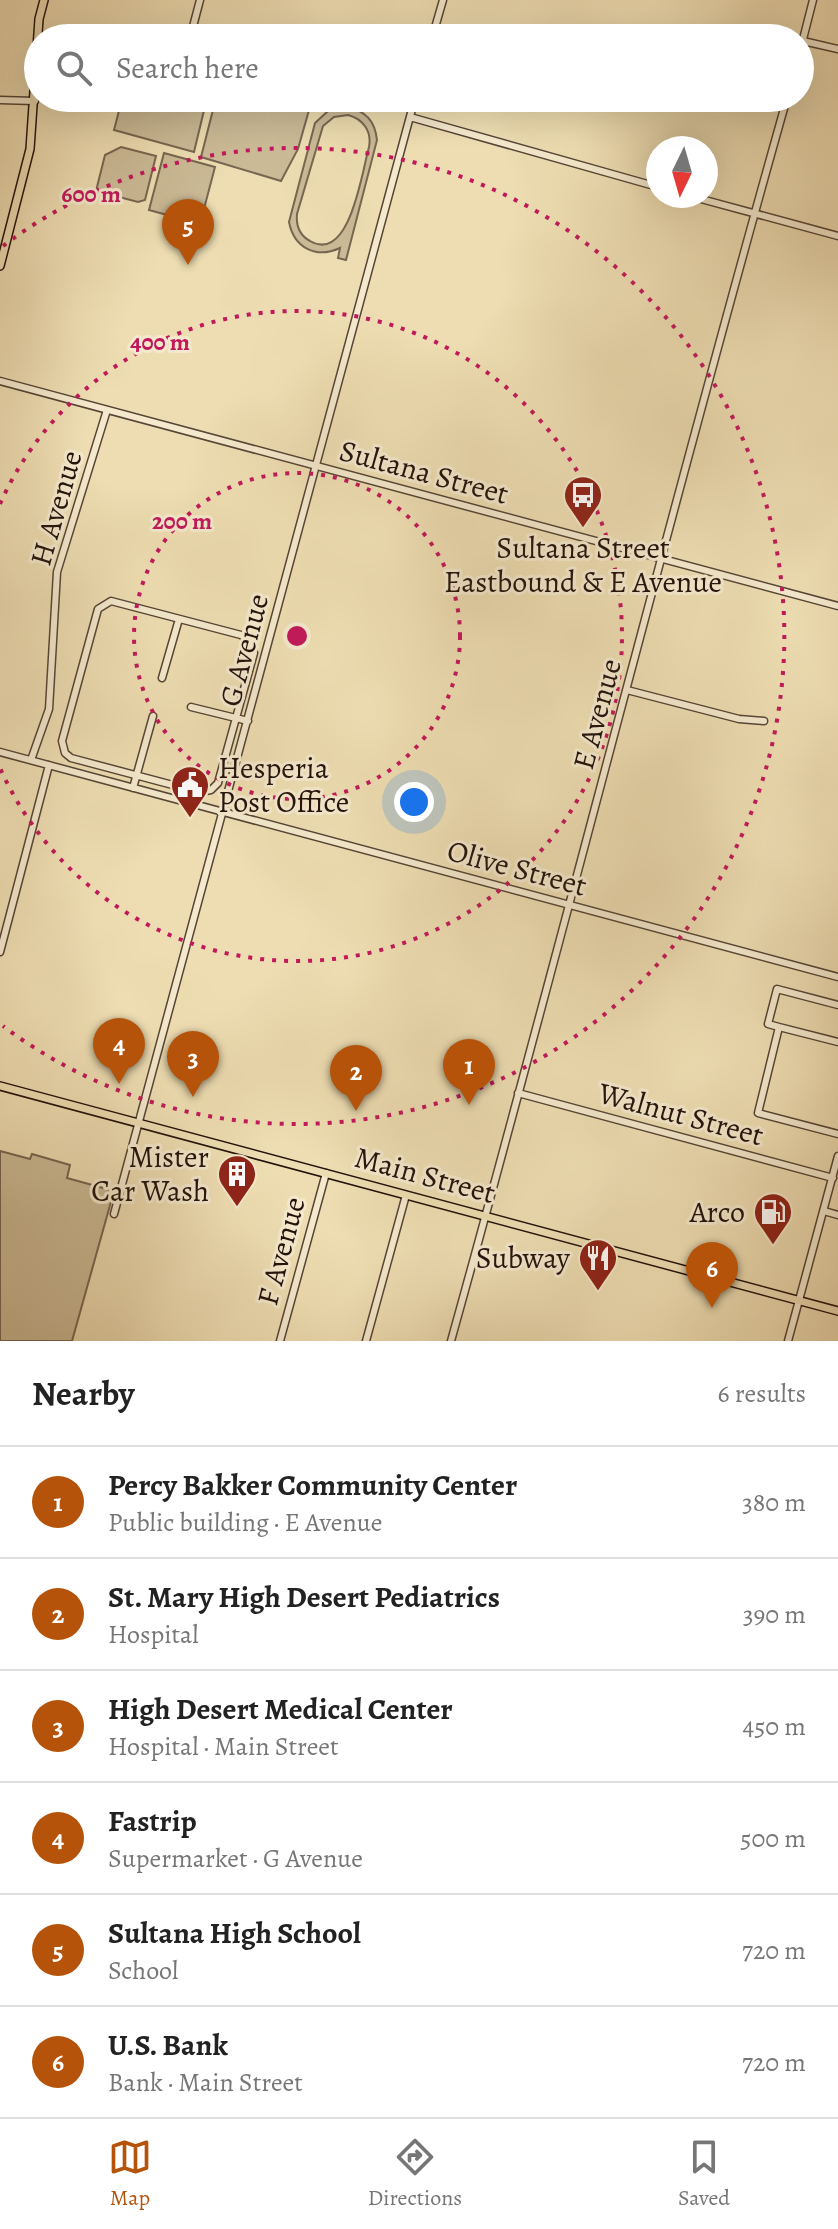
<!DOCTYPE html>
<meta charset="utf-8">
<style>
body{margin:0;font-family:Alegreya,serif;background:#f6f6f6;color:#222}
.compass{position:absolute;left:646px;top:136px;width:72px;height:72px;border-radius:50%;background:#fff;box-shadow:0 8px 32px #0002;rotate:185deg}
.you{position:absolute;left:414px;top:802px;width:28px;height:28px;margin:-20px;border:6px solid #fff;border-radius:50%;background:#1a73e8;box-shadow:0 0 0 12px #1a73e833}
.badge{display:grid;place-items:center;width:52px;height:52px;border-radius:50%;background:#b45309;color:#fff;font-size:26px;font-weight:700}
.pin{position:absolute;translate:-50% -66px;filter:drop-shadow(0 2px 4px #0008)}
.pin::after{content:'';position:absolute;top:42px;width:28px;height:24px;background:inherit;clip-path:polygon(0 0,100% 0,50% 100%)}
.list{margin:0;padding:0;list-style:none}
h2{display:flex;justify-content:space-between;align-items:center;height:104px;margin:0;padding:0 32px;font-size:34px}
h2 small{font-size:26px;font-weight:400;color:#767676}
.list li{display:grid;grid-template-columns:52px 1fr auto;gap:24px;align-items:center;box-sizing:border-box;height:112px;padding:0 32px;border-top:2px solid #e0e0e0}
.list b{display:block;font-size:30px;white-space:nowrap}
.list p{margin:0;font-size:26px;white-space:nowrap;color:#767676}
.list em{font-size:26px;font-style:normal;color:#767676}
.icon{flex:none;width:44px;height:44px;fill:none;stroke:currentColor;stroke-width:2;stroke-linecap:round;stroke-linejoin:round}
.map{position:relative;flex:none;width:838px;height:1341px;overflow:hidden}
.search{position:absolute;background:#fff;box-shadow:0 8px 32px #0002;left:24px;right:24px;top:24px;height:88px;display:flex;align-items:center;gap:20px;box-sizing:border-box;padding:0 28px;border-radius:44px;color:#767676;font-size:30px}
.sheet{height:776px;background:#fff}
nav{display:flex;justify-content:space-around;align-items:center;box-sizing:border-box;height:112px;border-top:2px solid #e0e0e0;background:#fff;font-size:22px;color:#767676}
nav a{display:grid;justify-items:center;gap:4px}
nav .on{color:#b45309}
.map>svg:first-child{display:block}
.green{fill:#cbba96;stroke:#776651;stroke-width:2;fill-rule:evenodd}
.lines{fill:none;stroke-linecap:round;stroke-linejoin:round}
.minor-casing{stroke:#564536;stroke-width:9}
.major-casing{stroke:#23120c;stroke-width:10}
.minor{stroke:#f4e9cd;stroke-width:6}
.major{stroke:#eeddb2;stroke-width:7}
.ring{fill:none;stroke:#c2185b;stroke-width:4;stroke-dasharray:4 8}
.labels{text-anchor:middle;stroke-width:6;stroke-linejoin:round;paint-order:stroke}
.street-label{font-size:30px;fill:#23120c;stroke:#f4e9cd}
.poi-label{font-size:30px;fill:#23120c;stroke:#f4e9cd;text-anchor:end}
.centre{fill:#c2185b;stroke:#f4e9cd;stroke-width:4}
.ring-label{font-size:24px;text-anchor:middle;font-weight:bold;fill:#c2185b;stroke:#f4e9cd;stroke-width:6;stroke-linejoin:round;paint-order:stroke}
</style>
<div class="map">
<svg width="838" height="1341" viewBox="0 0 838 1341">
<rect width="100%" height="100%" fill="#eeddb2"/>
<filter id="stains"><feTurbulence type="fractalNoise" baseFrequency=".0025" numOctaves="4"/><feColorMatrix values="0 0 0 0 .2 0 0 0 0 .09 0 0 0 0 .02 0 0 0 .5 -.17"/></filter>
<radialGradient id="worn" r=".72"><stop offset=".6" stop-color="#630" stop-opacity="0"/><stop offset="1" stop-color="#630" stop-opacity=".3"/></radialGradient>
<path class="green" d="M105,98h102l-13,54 -80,-22 7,-27z
M216,98l88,2 5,10 -11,39 -17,32 -80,-24z
M347,107c19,4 28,14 30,33l-31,120 -8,-2 2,-10c-24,11 -46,0 -51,-26l26,-99 13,-12zM348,115c15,4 24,16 21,32 -7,24 -19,117 -59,94 -11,-6 -14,-16 -13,-27l26,-88 11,-9z
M121,147l35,9 -11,44 -7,2 -42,-11 9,-36z
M164,153l51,14 -15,57 -51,-14z
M0,1151l30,8 2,-5 38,11 -3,13 47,13 -42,150h-72z"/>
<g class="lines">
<defs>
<path id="minor" d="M190,38l10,-38
M432,38l11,-38
M803,41l35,8
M800,51l13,-51
M0,100l35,1
M410,117l248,70
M690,196l148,40
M0,381l838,225
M111,601l130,34 9,7 4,11 -36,130 -7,7 -12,2 -128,-34 -6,-5 -3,-12 36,-132z
M162,678l17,-59
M627,690l112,29 25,2
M191,707l57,14
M0,752l838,225
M31,760l18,-51 8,-137 50,-162
M133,788l20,-72
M0,952l49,-187
M838,1005l-61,-16 -9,35 11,3 -21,86 80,21
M779,1027l59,15
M518,1093l315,85
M824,1211l14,4
M114,1214l301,-1116
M280,1341l46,-168
M366,1341l40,-146
M451,1341c115,-413 219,-830 336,-1243
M788,1341l50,-185"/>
<path id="major" d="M0,266l30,-117 9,-130 5,-19
M0,1086l838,225"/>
</defs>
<use href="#minor" class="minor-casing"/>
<use href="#major" class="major-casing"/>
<use href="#minor" class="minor"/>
<use href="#major" class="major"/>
</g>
<g class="ring">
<circle cx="297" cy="636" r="163"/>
<path d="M0 504A325 325 0 1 1 0 768"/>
<path d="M3 246A488 488 0 1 1 3 1026"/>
</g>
<defs>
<symbol id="bus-pin" viewBox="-11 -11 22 30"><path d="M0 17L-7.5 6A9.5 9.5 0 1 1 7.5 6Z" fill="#8f2418" stroke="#f4e9cd"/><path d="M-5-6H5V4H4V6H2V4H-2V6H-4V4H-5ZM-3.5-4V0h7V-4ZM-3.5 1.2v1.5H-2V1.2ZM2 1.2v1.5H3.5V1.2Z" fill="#fff"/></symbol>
<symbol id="civic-pin" viewBox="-11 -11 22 30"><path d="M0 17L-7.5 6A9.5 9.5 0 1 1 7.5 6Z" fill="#8f2418" stroke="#f4e9cd"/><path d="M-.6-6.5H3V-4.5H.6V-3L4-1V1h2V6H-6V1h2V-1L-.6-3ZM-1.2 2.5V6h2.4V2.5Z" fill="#fff"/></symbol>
<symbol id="building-pin" viewBox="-11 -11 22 30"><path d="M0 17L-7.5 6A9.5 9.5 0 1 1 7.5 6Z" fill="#8f2418" stroke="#f4e9cd"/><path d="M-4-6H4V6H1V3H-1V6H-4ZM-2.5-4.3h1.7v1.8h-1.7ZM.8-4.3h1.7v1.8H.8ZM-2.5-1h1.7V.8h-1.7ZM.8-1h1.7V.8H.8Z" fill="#fff"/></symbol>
<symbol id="fuel-pin" viewBox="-11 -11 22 30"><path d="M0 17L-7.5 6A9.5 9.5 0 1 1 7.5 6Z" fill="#8f2418" stroke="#f4e9cd"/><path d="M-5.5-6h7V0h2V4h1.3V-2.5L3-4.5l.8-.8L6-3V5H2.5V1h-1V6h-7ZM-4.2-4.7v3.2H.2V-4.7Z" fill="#fff"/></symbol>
<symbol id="restaurant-pin" viewBox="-11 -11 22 30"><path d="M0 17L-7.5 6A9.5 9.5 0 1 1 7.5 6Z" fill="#8f2418" stroke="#f4e9cd"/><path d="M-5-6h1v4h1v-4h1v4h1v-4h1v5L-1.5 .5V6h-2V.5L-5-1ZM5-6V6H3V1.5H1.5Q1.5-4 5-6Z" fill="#fff"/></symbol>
</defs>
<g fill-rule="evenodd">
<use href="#bus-pin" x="561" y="473" width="44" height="60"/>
<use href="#civic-pin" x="168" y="763" width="44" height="60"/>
<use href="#building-pin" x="215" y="1152" width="44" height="60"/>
<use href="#fuel-pin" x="751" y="1190" width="44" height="60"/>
<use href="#restaurant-pin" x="576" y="1236" width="44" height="60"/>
</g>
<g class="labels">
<g class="street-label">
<text transform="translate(424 472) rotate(15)" y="10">Sultana Street</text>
<text transform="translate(56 508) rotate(-74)" y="10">H Avenue</text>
<text transform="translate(244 650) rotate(-75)" y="10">G Avenue</text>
<text transform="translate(597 714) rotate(-75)" y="10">E Avenue</text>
<text transform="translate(517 868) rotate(15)" y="10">Olive Street</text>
<text transform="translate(681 1114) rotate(15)" y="10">Walnut Street</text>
<text transform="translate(425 1175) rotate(15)" y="10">Main Street</text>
<text transform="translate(281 1251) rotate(-75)" y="10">F Avenue</text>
</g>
<g class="poi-label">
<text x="583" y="558" text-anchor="middle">Sultana Street<tspan x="583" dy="34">Eastbound &amp; E Avenue</tspan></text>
<text x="218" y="778" text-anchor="start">Hesperia<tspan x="218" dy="34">Post Office</tspan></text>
<text x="209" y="1167">Mister<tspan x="209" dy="34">Car Wash</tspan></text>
<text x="745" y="1222">Arco</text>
<text x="570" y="1268">Subway</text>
</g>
</g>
<circle cx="297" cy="636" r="12" class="centre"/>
<g class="ring-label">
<text x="91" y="202">600 m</text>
<text x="160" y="350">400 m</text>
<text x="182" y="529">200 m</text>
</g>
<rect width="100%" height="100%" filter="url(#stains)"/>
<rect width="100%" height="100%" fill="url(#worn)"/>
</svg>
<svg class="compass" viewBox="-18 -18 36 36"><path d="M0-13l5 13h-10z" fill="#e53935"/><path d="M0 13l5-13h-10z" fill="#767676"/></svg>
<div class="you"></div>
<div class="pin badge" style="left:469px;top:1105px">1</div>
<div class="pin badge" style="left:356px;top:1111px">2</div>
<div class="pin badge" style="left:193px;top:1097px">3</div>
<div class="pin badge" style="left:119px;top:1084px">4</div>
<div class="pin badge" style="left:188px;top:265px">5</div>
<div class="pin badge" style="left:712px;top:1308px">6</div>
<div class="search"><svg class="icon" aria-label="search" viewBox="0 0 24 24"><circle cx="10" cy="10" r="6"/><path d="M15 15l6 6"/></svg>Search here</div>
</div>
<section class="sheet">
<h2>Nearby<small>6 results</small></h2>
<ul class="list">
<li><span class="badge">1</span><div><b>Percy Bakker Community Center</b><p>Public building · E Avenue</p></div><em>380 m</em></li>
<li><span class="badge">2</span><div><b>St. Mary High Desert Pediatrics</b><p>Hospital</p></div><em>390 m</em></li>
<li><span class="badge">3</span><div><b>High Desert Medical Center</b><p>Hospital · Main Street</p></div><em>450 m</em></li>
<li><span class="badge">4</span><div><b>Fastrip</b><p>Supermarket · G Avenue</p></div><em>500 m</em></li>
<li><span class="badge">5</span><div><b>Sultana High School</b><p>School</p></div><em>720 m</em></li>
<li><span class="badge">6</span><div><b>U.S. Bank</b><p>Bank · Main Street</p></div><em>720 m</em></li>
</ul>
</section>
<nav>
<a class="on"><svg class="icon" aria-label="map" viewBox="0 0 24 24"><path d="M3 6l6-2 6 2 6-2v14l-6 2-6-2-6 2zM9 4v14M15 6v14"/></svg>Map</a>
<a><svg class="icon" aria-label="directions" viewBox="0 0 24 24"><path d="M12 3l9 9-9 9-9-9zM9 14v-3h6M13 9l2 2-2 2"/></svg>Directions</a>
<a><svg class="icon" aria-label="saved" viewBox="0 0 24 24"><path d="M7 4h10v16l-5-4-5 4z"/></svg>Saved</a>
</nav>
